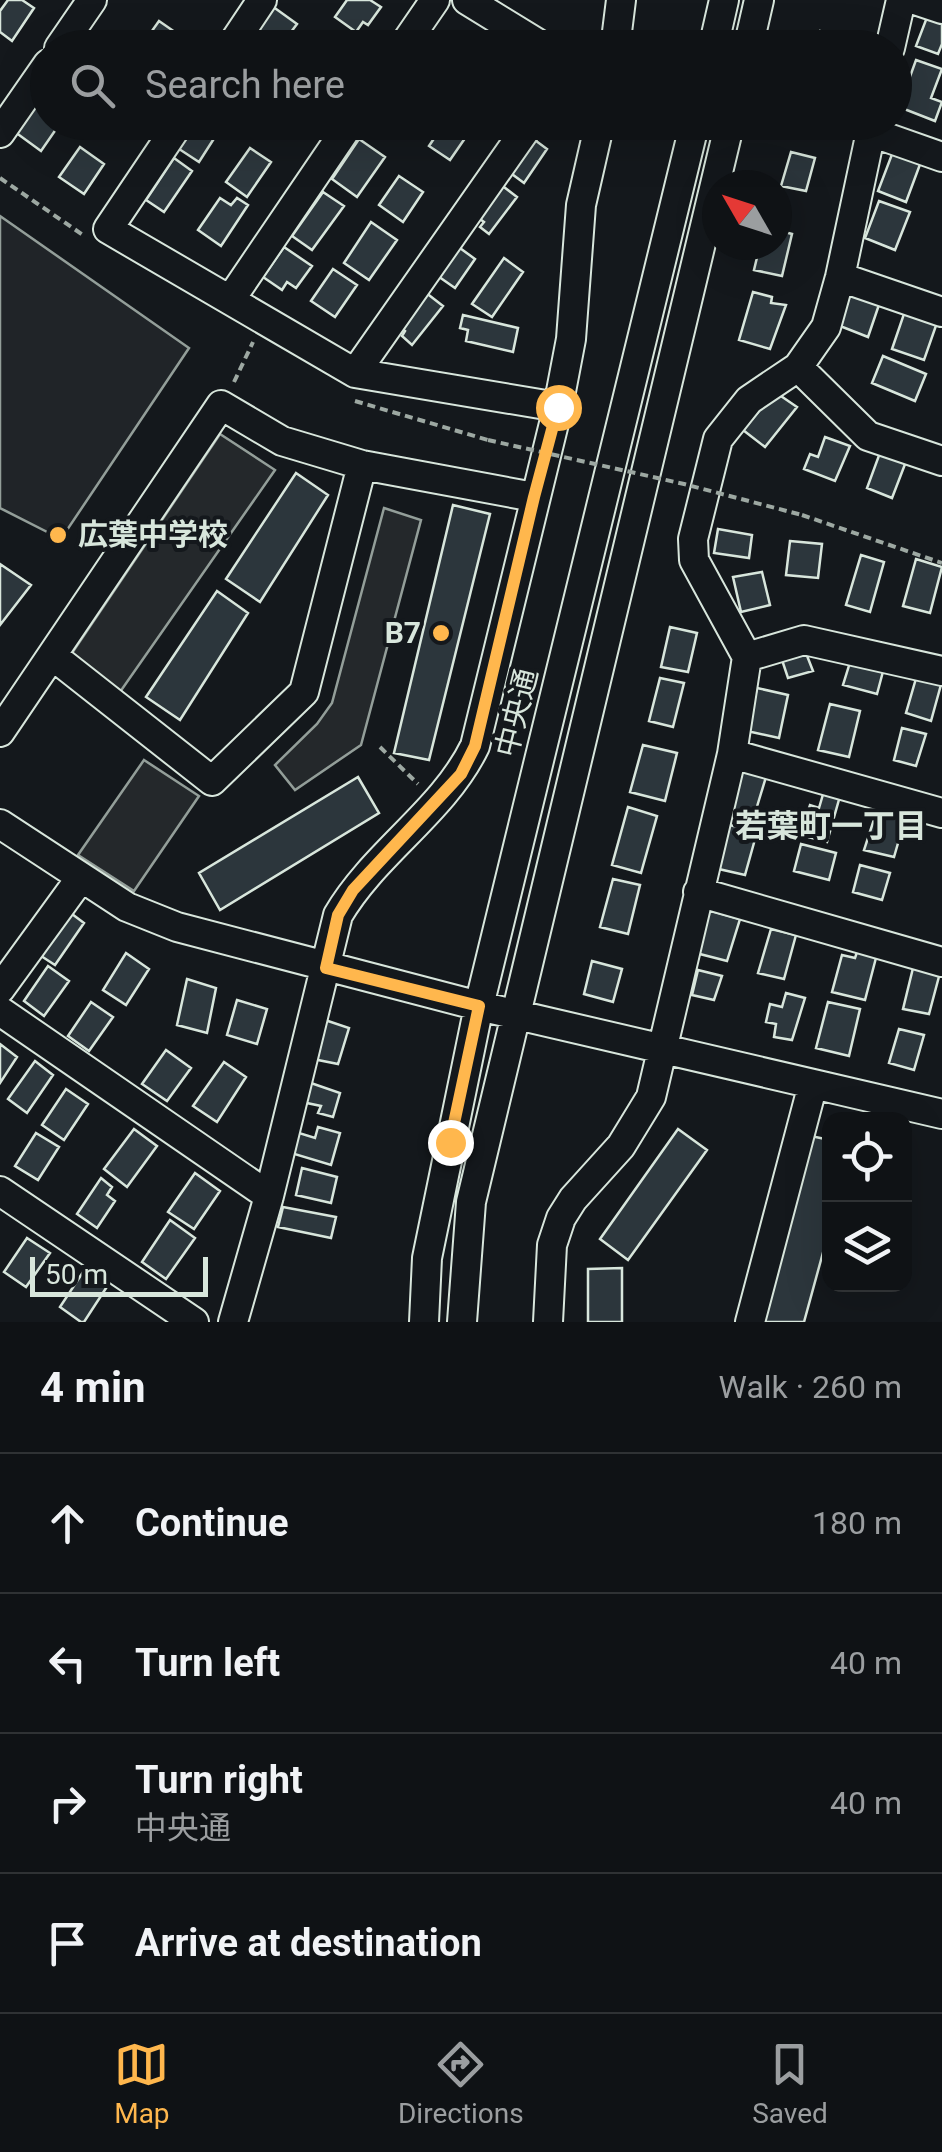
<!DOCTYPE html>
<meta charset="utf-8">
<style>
body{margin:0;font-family:Roboto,"Noto Sans JP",sans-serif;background:#181b1e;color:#f1f3f6}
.controls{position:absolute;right:30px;bottom:30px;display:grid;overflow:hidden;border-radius:20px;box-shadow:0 10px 40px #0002}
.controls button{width:90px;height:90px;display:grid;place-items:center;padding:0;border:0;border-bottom:2px solid #2f3234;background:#0f1215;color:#f1f3f6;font:50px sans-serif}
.compass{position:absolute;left:702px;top:170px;width:90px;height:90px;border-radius:50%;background:#0f1215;box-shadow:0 10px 40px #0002;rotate:309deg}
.scale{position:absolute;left:30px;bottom:25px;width:178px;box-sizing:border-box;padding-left:10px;border:5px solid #d8e6dc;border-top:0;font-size:28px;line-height:35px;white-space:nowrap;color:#d8e6dc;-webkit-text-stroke:8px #14181c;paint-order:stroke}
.stop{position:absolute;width:30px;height:30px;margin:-22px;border:8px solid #ffb74d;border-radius:50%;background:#fff}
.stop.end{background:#ffb74d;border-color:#fff;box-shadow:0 2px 10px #0008}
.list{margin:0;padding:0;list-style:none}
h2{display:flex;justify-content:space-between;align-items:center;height:130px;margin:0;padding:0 40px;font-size:42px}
h2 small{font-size:32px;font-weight:400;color:#9b9ea0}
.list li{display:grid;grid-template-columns:65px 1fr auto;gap:30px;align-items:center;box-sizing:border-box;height:140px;padding:0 40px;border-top:2px solid #2f3234}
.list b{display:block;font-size:38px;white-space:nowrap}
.list p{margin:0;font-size:32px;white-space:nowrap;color:#9b9ea0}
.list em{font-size:32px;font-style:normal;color:#9b9ea0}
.icon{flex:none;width:55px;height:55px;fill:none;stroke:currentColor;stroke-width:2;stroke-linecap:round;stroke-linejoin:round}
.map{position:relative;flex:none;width:942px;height:1322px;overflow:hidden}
.search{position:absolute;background:#0f1215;box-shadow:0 10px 40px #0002;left:30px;right:30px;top:30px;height:110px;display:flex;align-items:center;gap:25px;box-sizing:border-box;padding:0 35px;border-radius:55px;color:#9b9ea0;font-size:38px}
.sheet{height:690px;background:#0f1215}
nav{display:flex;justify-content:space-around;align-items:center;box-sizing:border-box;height:140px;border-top:2px solid #2f3234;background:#0f1215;font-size:28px;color:#9b9ea0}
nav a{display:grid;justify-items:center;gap:5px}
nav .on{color:#ffb74d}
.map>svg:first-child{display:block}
.green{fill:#202428;stroke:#939e99;stroke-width:2.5}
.parking{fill:#24282b;stroke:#939e99;stroke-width:2.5}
.building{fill:#2c363c;stroke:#d8e6dc;stroke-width:2.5}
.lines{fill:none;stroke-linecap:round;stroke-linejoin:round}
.minor-casing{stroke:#d8e6dc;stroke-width:32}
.path{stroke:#9da8a2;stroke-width:4;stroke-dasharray:8 5;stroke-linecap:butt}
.minor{stroke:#14181c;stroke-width:28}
.path-bridge{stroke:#9da8a2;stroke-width:4;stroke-dasharray:8 5;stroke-linecap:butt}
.route{stroke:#ffb74d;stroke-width:12}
.poi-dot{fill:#ffb74d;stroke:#14181c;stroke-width:4}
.labels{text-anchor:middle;stroke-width:8;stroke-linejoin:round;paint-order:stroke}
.poi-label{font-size:30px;font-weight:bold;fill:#d8e6dc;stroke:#14181c;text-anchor:start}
.street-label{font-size:30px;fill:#d8e6dc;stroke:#14181c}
.neighbourhood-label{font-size:32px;font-weight:bold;fill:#d8e6dc;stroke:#14181c}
</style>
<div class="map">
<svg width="942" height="1322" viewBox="0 0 942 1322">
<rect width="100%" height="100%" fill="#14181c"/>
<path class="green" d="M0,216l189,132 -128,191 -61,-31z"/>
<path class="parking" d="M220,434l55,36 -155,222 -50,-36z
M384,508l37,12 -60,225 -66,45 -20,-25 42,-41 15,-21z
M144,760l55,36 -65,95 -56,-36z"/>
<path class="building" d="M8,0h14l12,8 -22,33 -12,-9v-21z
M347,0h23l11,7 -13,18 -5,-3 -7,10 -21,-15z
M272,6l25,18 -9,12 7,6 -4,6h-28l-14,-10z
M929,12l13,5v27l-4,10 -22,-8z
M159,21l26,18 -6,9h-32l-5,-3z
M820,31l26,7 -3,10h-29z
M916,60l26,9 -11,29 11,4 -7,19 -36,-14z
M34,104l14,9v9h13l-20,29 -26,-19z
M192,122h24l6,4 -23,36 -23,-15z
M445,122h12l13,9 -20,29 -21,-14z
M797,122h26l-3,14 -26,-6z
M524,132l23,17 -23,34 -23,-17z
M359,139l26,18 -28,40 -25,-18z
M80,147l24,17 -20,30 -25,-17z
M250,148l21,14 -24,35 -21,-15z
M894,149l28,10 -16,43 -28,-11z
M791,152l24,6 -9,33 -25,-5z
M174,158l18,13 -28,41 -18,-12z
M399,176l24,16 -20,30 -24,-17z
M496,181l21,16 -28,37 -9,-7 4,-5 -11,-8z
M323,192l21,14 -32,44 -20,-14z
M220,198l11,7 6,-7 11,7 -27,41 -23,-16z
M879,201l31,11 -15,38 -30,-12z
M371,222l26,18 -28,40 -25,-17z
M777,230l15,4 -10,42 -28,-6 6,-25h17z
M453,243l22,16 -20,29 -23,-16z
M284,247l28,19 -16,22 -9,-6 -5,8 -19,-13z
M504,258l19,14 -31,45 -20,-13z
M333,269l24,16 -22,32 -24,-16z
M853,285l29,11 -14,41 -28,-11z
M425,292l18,14 -31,39 -10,-9 3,-5 -6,-5z
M753,292l19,5 -1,6 15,2 -16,44 -31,-9z
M907,305l32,12 -15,43 -32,-11z
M463,315l55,13 -5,24 -47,-11 2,-11 -8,-2z
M883,356l43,18 -11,27 -43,-18z
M775,392l22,15 -32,40 -22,-17z
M825,437l25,9 -15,35 -31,-12 6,-15 8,3z
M881,450l26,9 -15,39 -25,-10z
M296,473l32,22 -68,107 -34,-23z
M453,505l37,9 -61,246 -35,-7z
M718,529l34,6 -3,23 -35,-5z
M790,541l32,3 -4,34 -32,-3z
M861,555l23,7 -14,50 -24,-7z
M916,559l26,8 -12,46 -27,-7z
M0,564l31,21 -31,40z
M762,572l8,33 -29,7 -8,-35z
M217,591l31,22 -68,107 -34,-23z
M670,627l27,6 -9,39 -27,-5z
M802,643l11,28 -25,7 -9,-27z
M852,656l33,8 -8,30 -34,-9z
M917,675l25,6 -11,40 -25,-8z
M660,678l24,5 -11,44 -24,-6z
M757,688l31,7 -9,43 -32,-7z
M830,704l30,7 -11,46 -31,-7z
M902,728l24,6 -10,32 -22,-6z
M643,745l34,8 -12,48 -35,-9z
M739,771l27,6 -14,46 -26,-7z
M358,777l21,36 -159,97 -21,-37z
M824,791l16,5 -13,46 -27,-7 10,-30 9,3z
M879,804l28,8 -13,45 -30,-7z
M628,807l29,9 -16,57 -29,-8z
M722,823l35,9 -12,43 -35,-8z
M801,844l35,9 -7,27 -35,-9z
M860,865l30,8 -8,27 -29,-8z
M613,879l27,6 -12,49 -28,-7z
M708,910l32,9 -13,42 -31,-8z
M68,911l16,12 -29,42 -17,-11z
M771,929l25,6 -12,44 -26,-6z
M858,949l19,5 -12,46 -33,-8 10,-37 13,3z
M126,953l23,16 -23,36 -23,-15z
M592,961l30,8 -9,33 -29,-8z
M914,964l27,5 -12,45 -26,-5z
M48,966l21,15 -25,35 -20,-15z
M698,970l24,6 -8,24 -22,-5z
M187,979l29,9 -9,45 -30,-8z
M786,993l19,5 -13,42 -18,-3 2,-13 -10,-2 4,-18 12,3z
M237,1000l30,9 -10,35 -30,-9z
M91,1002l22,15 -24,34 -21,-15z
M828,1002l32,7 -11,47 -33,-8z
M325,1020l24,8 -11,36 -25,-5z
M899,1029l25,6 -10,35 -25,-7z
M0,1044l17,13 -17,26z
M166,1050l25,18 -24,33 -25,-17z
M35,1061l18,14 -26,38 -19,-14z
M224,1062l22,15 -29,45 -24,-16z
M308,1082l32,11 -7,24 -15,-4 3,-7 -19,-4z
M66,1089l22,15 -24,36 -22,-15z
M318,1127l22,6 -9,32 -40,-12 5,-21 19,6z
M134,1129l23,17 -30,41 -23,-18z
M678,1129l29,21 -79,110 -28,-21z
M36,1133l23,14 -21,33 -23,-14z
M806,1135l24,5v87l-26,95h-45z
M302,1168l35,9 -6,26 -35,-8z
M195,1173l25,18 -26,38 -26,-17z
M101,1178l11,9 -5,8 8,6 -18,27 -20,-14z
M283,1207l53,10 -5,21 -53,-11z
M170,1220l25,18 -29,41 -24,-17z
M27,1238l23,15 -24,34 -22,-15z
M87,1266l23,16 -26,40h-3l-21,-15z
M622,1268v54h-34v-53z"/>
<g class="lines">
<defs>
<path id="minor" d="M467,0l78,48
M915,0l27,9
M59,48l33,-48
M230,48l32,-48
M402,48l33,-48
M615,48l6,-48
M713,48l11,-48
M748,48l11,-48
M890,48l11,-48
M180,122l-72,107 247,144 203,34
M871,132l71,25
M0,133l48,-69
M840,277l102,35
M230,300l121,-178
M798,367l70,69 74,25
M355,373l176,-251
M53,656l159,125 92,-89 58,-227
M747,657l57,-17 138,31
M0,732l221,-327 61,36 80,24 172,32
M732,754l210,59
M0,824l127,83 50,20 302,79 463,108
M698,892l244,70
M0,989l80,-110
M0,1011l269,185
M0,1191l194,131
M233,1322l36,-126 69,-281c37,-63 105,-103 137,-169l83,-339 13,-68 10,-134 19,-83
M424,1322l3,-64 52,-252 216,-884
M462,1322l9,-120 259,-1080
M548,1322l4,-77 9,-27 12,-19 48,-53 30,-49 81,-343 15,-97 -53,-97 -1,-21 25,-100 31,-39 49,-33 28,-40 14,-50 33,-155
M750,1322l63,-238"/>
</defs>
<use href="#minor" class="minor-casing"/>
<path class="path" d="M0,178l83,57
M234,382l19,-40
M355,401l133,39
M802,515l140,48
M380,747l38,37"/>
<use href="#minor" class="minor"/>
<path class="path-bridge" d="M488,440l196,44 118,31"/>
</g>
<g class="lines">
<path class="route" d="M450,1142l29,-136 -153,-38 12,-53 15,-25 108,-116 14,-28 59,-249 24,-90"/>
</g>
<g class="poi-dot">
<circle cx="58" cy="535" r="10"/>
<circle cx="441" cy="633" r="10"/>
</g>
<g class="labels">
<g class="poi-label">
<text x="78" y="545">広葉中学校</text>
<text x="421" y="643" text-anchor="end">B7</text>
</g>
<g class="street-label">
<text transform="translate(517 713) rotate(-76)" y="10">中央通</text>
</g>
<g class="neighbourhood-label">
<text x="831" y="837">若葉町一丁目</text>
</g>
</g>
</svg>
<div class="controls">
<button><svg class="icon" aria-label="locate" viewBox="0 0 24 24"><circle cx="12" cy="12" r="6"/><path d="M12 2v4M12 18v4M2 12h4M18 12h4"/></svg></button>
<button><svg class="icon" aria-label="layers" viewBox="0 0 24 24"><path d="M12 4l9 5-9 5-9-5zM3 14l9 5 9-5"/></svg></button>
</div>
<svg class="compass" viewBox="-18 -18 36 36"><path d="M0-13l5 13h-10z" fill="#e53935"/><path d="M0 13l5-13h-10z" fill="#9b9ea0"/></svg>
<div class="scale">50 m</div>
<div class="stop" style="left:558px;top:407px"></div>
<div class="stop end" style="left:450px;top:1142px"></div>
<div class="search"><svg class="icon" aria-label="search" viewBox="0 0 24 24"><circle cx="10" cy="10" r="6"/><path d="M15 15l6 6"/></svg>Search here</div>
</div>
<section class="sheet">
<h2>4 min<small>Walk · 260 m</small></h2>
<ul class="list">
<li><svg class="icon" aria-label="ahead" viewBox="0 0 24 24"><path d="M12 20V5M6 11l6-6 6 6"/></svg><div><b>Continue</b></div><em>180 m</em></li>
<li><svg class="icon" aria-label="left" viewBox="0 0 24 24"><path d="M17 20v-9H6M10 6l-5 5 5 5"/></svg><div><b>Turn left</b></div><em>40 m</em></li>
<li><svg class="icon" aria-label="right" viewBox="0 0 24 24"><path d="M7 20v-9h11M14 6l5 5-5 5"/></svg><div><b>Turn right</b><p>中央通</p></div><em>40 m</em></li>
<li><svg class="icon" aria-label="arrive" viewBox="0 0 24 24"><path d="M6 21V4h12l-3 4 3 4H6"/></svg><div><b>Arrive at destination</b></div></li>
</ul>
</section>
<nav>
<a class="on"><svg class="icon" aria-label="map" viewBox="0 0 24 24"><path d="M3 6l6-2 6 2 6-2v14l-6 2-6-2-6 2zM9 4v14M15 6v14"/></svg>Map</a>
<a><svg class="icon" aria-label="directions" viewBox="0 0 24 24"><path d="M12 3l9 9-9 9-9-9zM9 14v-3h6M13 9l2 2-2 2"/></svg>Directions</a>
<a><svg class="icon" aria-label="saved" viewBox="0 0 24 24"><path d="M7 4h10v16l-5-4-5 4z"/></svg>Saved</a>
</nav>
